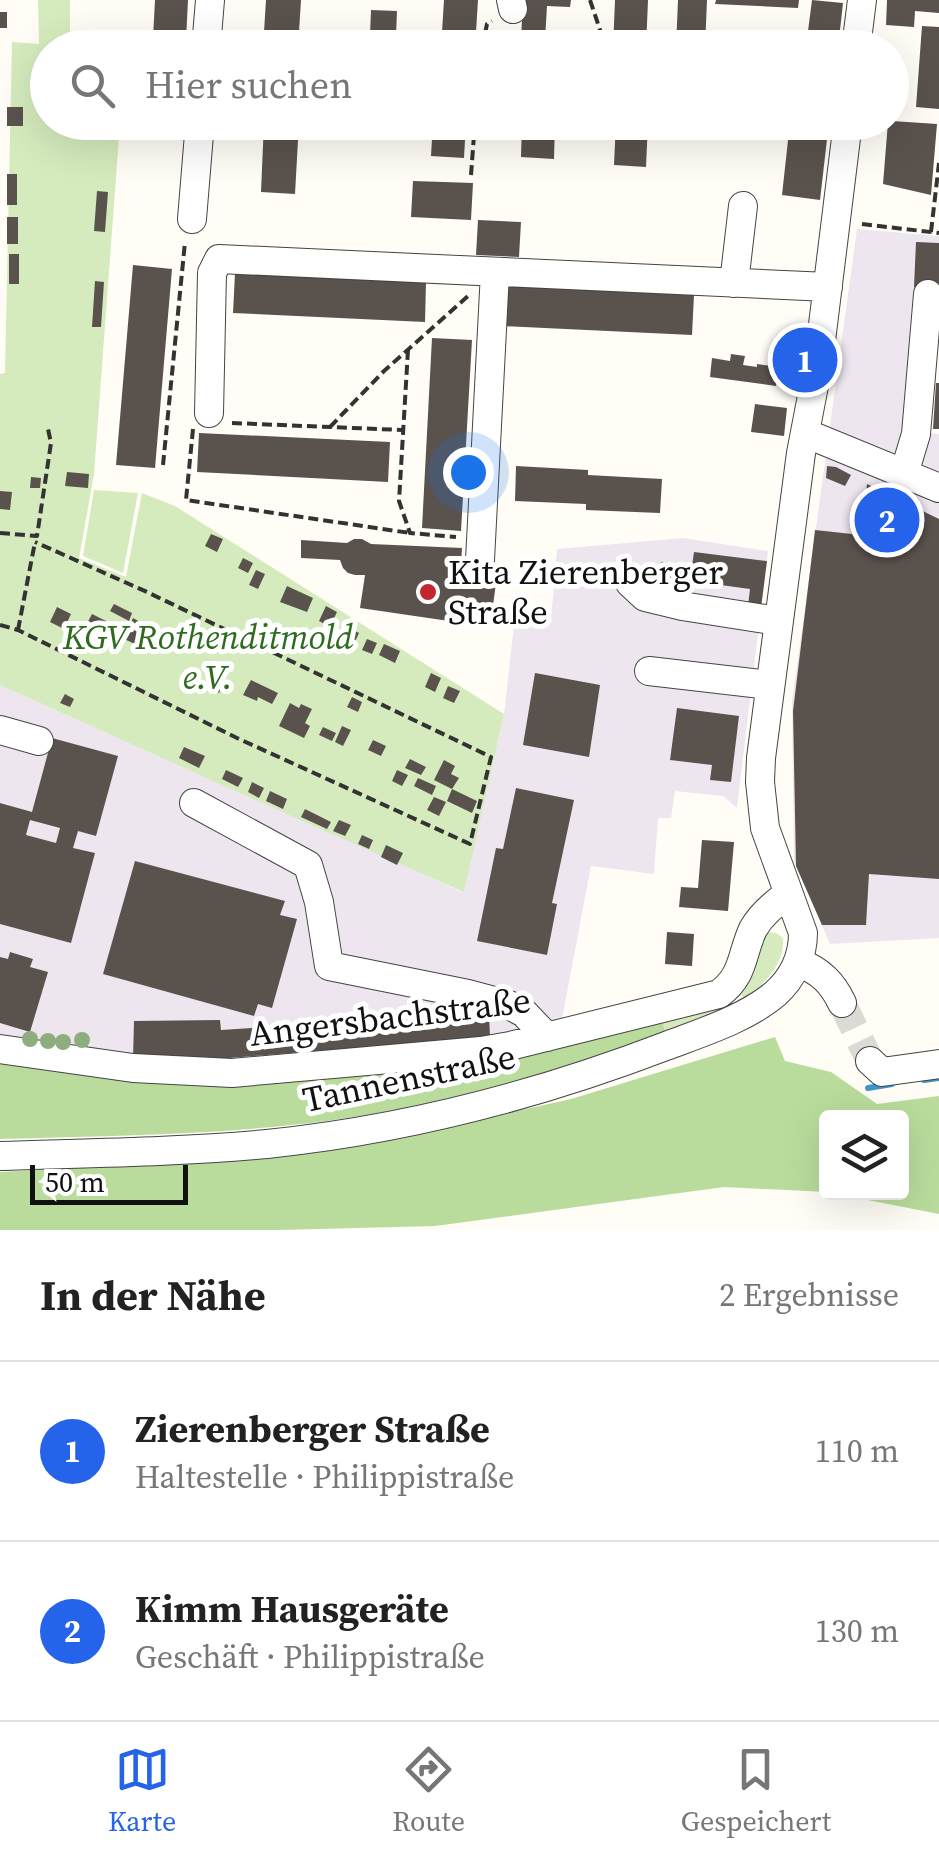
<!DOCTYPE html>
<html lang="de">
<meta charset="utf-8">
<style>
body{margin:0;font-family:"Source Serif 4",serif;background:#f2f2f2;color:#222}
.controls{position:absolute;right:30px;bottom:30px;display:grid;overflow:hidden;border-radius:10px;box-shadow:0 10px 40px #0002}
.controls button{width:90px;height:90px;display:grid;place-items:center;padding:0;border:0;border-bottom:2px solid #e0e0e0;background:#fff;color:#222;font:50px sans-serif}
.scale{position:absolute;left:30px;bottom:25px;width:158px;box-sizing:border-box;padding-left:10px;border:5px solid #111;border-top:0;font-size:28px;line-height:35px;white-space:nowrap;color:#111;-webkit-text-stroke:8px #fff;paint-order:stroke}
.you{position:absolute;left:468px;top:472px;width:35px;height:35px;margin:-25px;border:8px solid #fff;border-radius:50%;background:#1a73e8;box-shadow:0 0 0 15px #1a73e833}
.badge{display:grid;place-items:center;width:65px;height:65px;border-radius:50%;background:#2563eb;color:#fff;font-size:32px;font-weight:700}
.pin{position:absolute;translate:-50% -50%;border:5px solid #fff;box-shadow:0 2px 10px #0006}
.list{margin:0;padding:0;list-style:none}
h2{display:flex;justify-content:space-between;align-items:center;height:130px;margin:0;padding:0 40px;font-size:42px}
h2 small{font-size:32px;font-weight:400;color:#767676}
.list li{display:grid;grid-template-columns:65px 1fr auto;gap:30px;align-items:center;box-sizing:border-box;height:180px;padding:0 40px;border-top:2px solid #e0e0e0}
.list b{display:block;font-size:38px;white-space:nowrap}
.list p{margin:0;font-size:32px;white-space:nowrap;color:#767676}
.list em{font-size:32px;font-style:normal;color:#767676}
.icon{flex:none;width:55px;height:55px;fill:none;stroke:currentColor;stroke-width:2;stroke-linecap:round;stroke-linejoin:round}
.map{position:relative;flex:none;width:939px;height:1230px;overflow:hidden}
.search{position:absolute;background:#fff;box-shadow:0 10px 40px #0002;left:30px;right:30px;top:30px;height:110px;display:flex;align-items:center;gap:25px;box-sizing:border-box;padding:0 35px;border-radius:55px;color:#767676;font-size:38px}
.sheet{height:490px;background:#fff}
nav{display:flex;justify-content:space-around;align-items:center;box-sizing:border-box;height:140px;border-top:2px solid #e0e0e0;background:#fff;font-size:28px;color:#767676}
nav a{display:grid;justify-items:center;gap:5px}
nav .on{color:#2563eb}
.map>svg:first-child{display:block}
.industrial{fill:#eee6ef}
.green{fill:#d5ebbd}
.forest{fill:#b9dc9c}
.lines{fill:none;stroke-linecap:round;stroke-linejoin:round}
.stream{stroke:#3f96cf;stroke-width:6}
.building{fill:#5a524d;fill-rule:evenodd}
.minor-tunnel{stroke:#dbdad3;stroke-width:28;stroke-dasharray:28 14;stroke-linecap:butt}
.minor-casing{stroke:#444;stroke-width:30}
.path{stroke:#333;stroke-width:4;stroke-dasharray:10 5;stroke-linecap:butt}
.minor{stroke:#fff;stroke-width:28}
.tree{fill:#8dad7f}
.poi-dot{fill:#c4262e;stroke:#fff;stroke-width:4}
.labels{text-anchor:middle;stroke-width:10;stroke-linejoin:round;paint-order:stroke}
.poi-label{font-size:35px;fill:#111;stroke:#fff;text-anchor:start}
.park-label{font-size:35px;font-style:italic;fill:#2f6b1f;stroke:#fff}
.street-label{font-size:35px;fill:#111;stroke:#fff}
</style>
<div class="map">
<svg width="939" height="1230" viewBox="0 0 939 1230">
<rect width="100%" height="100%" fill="#fffdf5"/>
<path class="industrial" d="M857,229l82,7v70l-9,127 9,1v504l-109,6 -36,-83 -2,-159z
M683,538l85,13 -31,257 -14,-12 -48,-5 -4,27h-13l-4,56 -63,-8 -29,153 -72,18 -261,21 -96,1 -133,-20v-354l463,207 41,-178 11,-98 36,4 6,-71z"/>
<path class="green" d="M38,0h32v47l-22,1v74l72,1 -26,351 -15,84 47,19 16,-84 33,13 329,208 -40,178c-156,-67 -309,-138 -464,-207v-311l5,-1 7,-331 27,2z
M94,490l44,3 -15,80 -40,-17z
M766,932l10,1 7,5c2,26 -19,47 -39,60l-5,-7 22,-54z
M728,999l5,6 -67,29 -4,-13z"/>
<path class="forest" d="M662,1021l4,13c-90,29 -179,58 -271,76 -130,25 -263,25 -395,29v-81l230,23 262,-17 52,-15z
M775,1037l10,24 46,11 46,32 62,-8v118l-107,-21 70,-1v-74h-76v74l-102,-5 -289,39 -156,4h-279v-58l224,-13 168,-20 179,-40z"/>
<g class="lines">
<path class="stream" d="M924,1080l15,-2
M868,1088l24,-4"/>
</g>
<path class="building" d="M155,0h33l-2,40 6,1v7h-34l1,-10h-6z
M266,0h35l-3,48h-35z
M444,0h34l-3,48h-34z
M523,0h48l-1,7 -23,-1 -2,34 -24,-1z
M615,0h33l-2,48h-33z
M678,0h29l-2,48h-29z
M716,0h83l-1,8 -83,-4z
M812,0l31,3 -5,45h-78l1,-14 46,5z
M887,0h52v13l-24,-2 -1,16 -28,-2z
M371,10l26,1 -1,25 -26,-1z
M0,12h7v16h-7z
M922,26l17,1v82l-23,-2z
M892,69l11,1 -1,27 -10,-1z
M7,107h16v19h-16z
M892,121l45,3 -6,71 -48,-11 5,-62z
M264,122h35l-4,72 -34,-2z
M433,122h33l-2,36 -33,-2z
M522,122h33l-1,37 -33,-2z
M616,122h32l-2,45 -32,-2z
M790,122h39l-9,78 -38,-5z
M7,174h10v31h-10z
M413,181l60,2 -2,37 -60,-3z
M97,191l11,1 -3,40 -11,-1z
M7,217h11v27h-11z
M478,220l43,2 -2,35 -43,-2z
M916,242l23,1v46l-25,-2z
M9,254h10v30h-10z
M133,265l39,4 -17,199 -39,-3z
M235,273l191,9 -1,40 -192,-9z
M95,281l9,1 -3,45h-9z
M503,286l191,9 -2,40 -191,-9z
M432,338l40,2 -11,191 -39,-3z
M731,354l14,2 -2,9 14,2v-3l21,3 -2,19 -66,-9 2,-19 18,3z
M936,383h3v46h-6z
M755,404l32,4 -3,28 -33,-4z
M199,433l191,9 -2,40 -191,-10z
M516,466l72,4v5l74,4 -2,34 -74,-3v-6l-71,-3z
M827,466l9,1 15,8 -6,11 -19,-8z
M67,472l22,2 -1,14 -23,-2z
M31,477l10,1 -1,10h-10z
M867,484l72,35v360l-70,-5 -3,51h-44l-26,-59 -3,-155 22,-181 46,5z
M0,491l12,1 -2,18 -10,-1z
M211,534l12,5 -6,13 -12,-6z
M354,539h8l9,5 91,4 -1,16 37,5 -8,58 -130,-19 5,-33h-10l-7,-2 -5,-5 -3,-8 -39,-2v-18l46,3z
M694,552l73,9 -6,47 -13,-2 2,-17 -59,-8 -2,16 -31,-3 3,-32 31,4z
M243,558l10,5 -5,10 -10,-5z
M256,570l9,4 -7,15 -9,-4z
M287,586l26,12 -6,14 -27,-10z
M114,604l18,9 -3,8 -19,-10z
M326,606l11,6 -7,15 -11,-6z
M57,607l14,7 -7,15 -14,-7z
M92,614l24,12 -5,11 -13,-6 -3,6 -12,-6z
M133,618l9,5 -3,6 4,2 -6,14 -17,-8 7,-14 3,2z
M346,626l13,7 -8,17 -14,-6z
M367,639l10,4 -5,11 -10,-4z
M384,644l16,7 -5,12 -16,-8z
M431,673l10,5 -6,14 -10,-5z
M535,673l65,12 -11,72 -66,-12z
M213,676l11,5 -5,12 -11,-6z
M251,680l27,13 -6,11 -14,-7 -1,4 -14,-6z
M448,686l12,5 -6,12 -11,-5z
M65,694l9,5 -4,8 -10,-4z
M352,697l10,5 -4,10 -11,-5z
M290,703l9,5 2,-4 11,5 -7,14 5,3 -6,12 -25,-12z
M677,708l62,8 -8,66 -21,-2 2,-15 -42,-5z
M342,726l9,4 -8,16 -8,-4z
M323,727l13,6 -4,8 -13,-6z
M52,738l66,18 -22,80 -18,-5 -5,17 22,5 -24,90 -71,-19v-121l32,9zM30,820l30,8 -4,15 -30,-8z
M373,740l13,6 -5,10 -13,-6z
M184,747l21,9 -6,12 -20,-10z
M410,759l16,8 -5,8 -16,-7z
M444,760l11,6 -4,8 8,4 -7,11 -18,-9z
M226,770l17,8 -5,9 -16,-8z
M397,770l11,5 -6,11 -10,-5z
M418,778l18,8 -4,9 -18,-9z
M252,782l12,6 -5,10 -11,-6z
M516,788l58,12 -22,103 5,1 -10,51 -70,-14 19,-93 7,1z
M452,789l25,12 -5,12 -25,-12z
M270,791l17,8 -4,10 -17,-8z
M434,797l12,5 -7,14 -12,-6z
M305,809l26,13 -4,7 -26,-12z
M339,820l12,5 -6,11 -12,-5z
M362,835l11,5 -4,9 -11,-5z
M702,840l32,2 -6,69 -49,-4 2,-20 17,1z
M386,845l17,8 -6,12 -16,-8z
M135,861l150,40 -5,14 17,4 -25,89 -14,-4 -4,12 -151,-42z
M667,932l27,2 -2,32 -27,-2z
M10,952l23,7 -3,8 18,5 -18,60 -30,-9v-66l8,2z
M489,1013l1,24 -261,21 -96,1 1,-38 86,-1 1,10z"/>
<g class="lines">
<path class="minor-tunnel" d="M842,1003l28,58"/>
<defs>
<path id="minor" d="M511,0l2,9
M206,48l4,-48
M856,48l6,-48
M192,219l8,-97
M734,283l9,-77
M209,413l3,-140 7,-14 609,28
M805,433l134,55
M904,474l12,-40 12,-140
M480,560l15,-288
M630,583l15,14 37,9 96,15
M649,671l120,14
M0,730l39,11
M194,803l114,62 11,37 10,64 139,28 41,11 15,8 23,24
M798,962c22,9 34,20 44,41
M0,1049l133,19 99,5 249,-22 29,-5 209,-52c25,-18 22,-39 34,-65 8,-14 22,-26 35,-35
M870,1061l12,11 57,-8
M0,1156c89,-3 178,-4 267,-12 136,-14 271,-49 399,-98 37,-14 79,-27 109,-52 18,-16 28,-38 28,-61l-38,-105 -5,-46 1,-24 40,-305 17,-88 30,-243"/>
</defs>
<use href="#minor" class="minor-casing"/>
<path class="path" d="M590,0l12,36 -1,12
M482,48l5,-24 5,-3
M607,122v17
M471,175l4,-53
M862,224l77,9
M931,232l8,-69
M408,350l-9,151 11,32 46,4
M232,423l170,7
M330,427l54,-56 84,-75
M193,429l-7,71 224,33
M163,465l22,-223
M0,533l37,3 14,-93 -3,-14
M0,625l18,5 219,108 233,106 21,-87 -344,-165 -112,-50
M18,630l17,-88"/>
<use href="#minor" class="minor"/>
</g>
<g class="tree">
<circle cx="30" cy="1039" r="8"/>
<circle cx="82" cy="1040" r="8"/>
<circle cx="48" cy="1041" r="8"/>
<circle cx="63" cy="1042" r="8"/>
</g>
<circle class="poi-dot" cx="428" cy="592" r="10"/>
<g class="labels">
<g class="poi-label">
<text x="448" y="584">Kita Zierenberger<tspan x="448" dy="40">Straße</tspan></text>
</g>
<g class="park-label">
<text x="208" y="649">KGV Rothenditmold<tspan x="208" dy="40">e.V.</tspan></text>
</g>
<g class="street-label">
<text transform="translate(390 1017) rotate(-7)" y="12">Angersbachstraße</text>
<text transform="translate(409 1078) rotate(-12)" y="12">Tannenstraße</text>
</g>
</g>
</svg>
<div class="controls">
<button><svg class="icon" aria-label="layers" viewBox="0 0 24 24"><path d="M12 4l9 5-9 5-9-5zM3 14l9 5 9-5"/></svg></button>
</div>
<div class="scale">50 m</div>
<div class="you"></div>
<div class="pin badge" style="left:805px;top:360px">1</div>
<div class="pin badge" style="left:887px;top:520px">2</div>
<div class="search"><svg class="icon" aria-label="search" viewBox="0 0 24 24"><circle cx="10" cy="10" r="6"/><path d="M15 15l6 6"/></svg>Hier suchen</div>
</div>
<section class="sheet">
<h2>In der Nähe<small>2 Ergebnisse</small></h2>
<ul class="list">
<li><span class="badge">1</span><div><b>Zierenberger Straße</b><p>Haltestelle · Philippistraße</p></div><em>110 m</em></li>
<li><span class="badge">2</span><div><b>Kimm Hausgeräte</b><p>Geschäft · Philippistraße</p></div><em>130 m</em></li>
</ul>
</section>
<nav>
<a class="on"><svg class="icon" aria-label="map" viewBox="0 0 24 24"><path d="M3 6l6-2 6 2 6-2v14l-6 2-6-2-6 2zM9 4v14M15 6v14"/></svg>Karte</a>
<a><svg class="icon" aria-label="directions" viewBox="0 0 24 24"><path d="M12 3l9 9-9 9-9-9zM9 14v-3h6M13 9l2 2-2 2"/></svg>Route</a>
<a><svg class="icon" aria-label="saved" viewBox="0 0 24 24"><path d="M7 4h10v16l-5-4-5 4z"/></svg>Gespeichert</a>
</nav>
